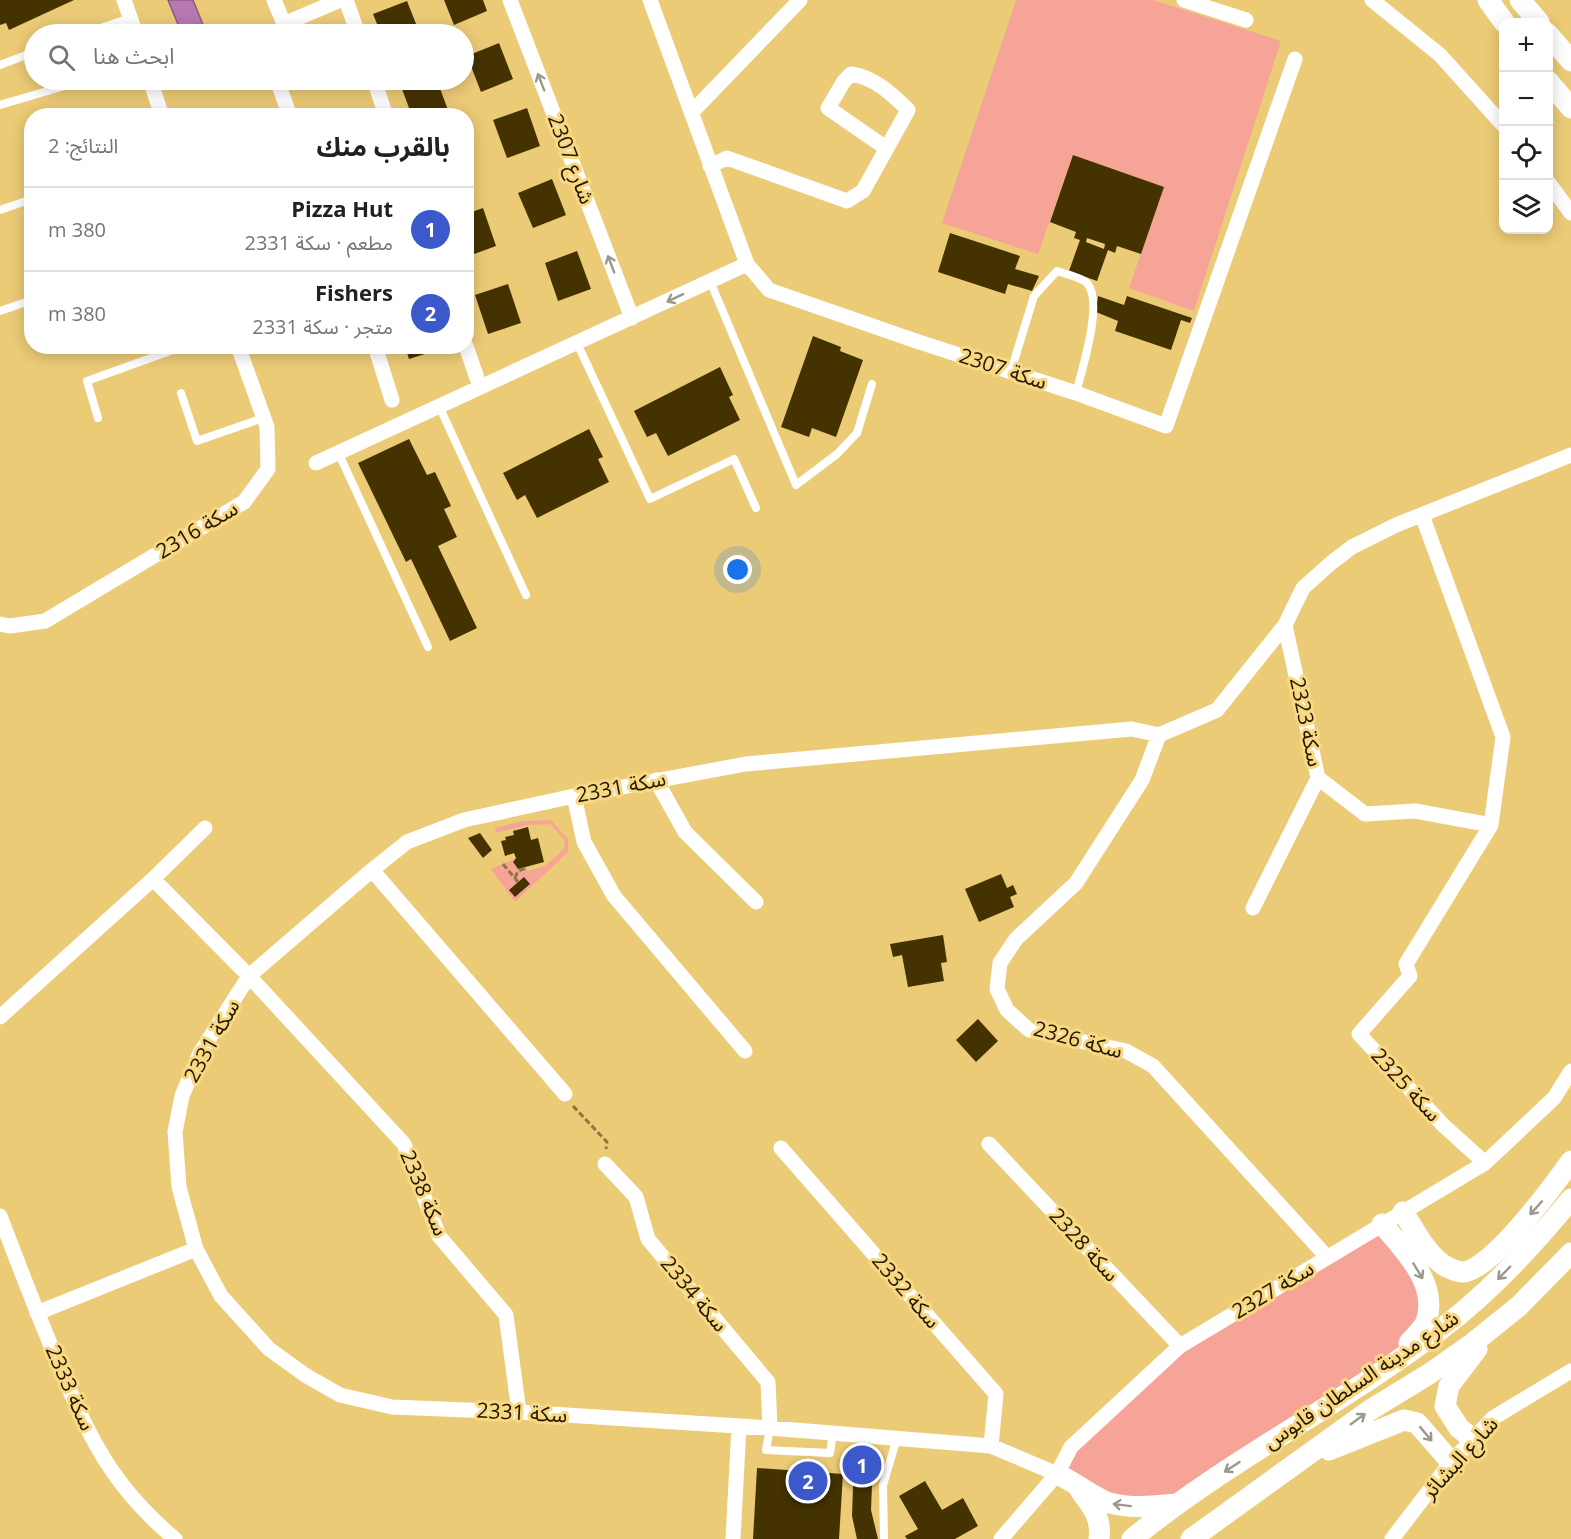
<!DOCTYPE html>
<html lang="ar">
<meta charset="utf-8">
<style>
body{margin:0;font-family:"Open Sans","Noto Sans Arabic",sans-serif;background:#f2f2f2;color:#202124;direction:rtl}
.controls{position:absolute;right:18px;top:18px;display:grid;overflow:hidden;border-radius:12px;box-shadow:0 3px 15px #0003}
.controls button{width:54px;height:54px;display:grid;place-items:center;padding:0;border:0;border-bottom:2px solid #e0e0e0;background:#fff;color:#202124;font:30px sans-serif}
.you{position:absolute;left:738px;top:570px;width:21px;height:21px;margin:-15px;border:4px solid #fff;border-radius:50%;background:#1a73e8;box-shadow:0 0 0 9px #1a73e833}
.badge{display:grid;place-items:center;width:39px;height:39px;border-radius:50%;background:#3c59cb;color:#fff;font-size:20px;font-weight:700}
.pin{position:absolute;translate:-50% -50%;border:3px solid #fff;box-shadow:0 2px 6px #0006}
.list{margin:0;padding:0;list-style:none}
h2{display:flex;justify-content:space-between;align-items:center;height:78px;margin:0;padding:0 24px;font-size:26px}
h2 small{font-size:20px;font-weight:400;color:#757577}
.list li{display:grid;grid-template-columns:39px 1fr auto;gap:18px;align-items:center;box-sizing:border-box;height:84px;padding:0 24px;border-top:2px solid #e0e0e0}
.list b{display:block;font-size:22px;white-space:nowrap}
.list p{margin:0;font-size:20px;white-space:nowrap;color:#757577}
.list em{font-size:20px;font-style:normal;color:#757577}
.icon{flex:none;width:33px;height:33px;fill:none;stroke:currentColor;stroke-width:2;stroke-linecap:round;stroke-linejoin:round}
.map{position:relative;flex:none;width:1571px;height:1539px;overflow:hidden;direction:ltr}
.search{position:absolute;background:#fff;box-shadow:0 3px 15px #0003;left:24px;top:24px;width:450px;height:66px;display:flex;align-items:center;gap:15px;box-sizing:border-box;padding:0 21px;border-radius:33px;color:#757577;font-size:22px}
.panel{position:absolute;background:#fff;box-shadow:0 3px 15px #0003;left:24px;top:108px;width:450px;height:246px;border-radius:24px;direction:rtl}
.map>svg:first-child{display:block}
.green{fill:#f6a498}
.water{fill:#b778b4;stroke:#8b5c7e;stroke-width:1.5}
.building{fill:#443301;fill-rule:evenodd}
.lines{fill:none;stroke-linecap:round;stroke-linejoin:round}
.path{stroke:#8d773f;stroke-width:3;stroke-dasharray:6 3;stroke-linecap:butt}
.lane{stroke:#fff;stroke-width:8}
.street{stroke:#fff;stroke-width:15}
.secondary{stroke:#fff;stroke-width:21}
.oneway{stroke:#9c988c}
.labels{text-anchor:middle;stroke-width:6;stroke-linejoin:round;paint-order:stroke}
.street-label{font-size:21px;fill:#231900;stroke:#f9d884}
</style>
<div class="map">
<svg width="1571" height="1539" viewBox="0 0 1571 1539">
<rect width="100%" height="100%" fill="#eccb77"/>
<path class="green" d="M1016,0h137l128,41 -87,270 -65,-23 35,-101 -91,-32 -35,99 -96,-31z
M551,820l17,19v13l-53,50 -24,-33 23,-10 -1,3 3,5h10l1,4 18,-5 19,-17 1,-9 -15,-16 -22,1 -32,8 -1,-5 28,-7z
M1382,1227l46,74 -21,41 -232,160 -49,2 -67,-31 13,-25 108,-100z"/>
<path class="water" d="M168,0h25l11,27 -22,7z"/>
<path class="building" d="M0,0h74l-65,30 -3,-7 -6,2z
M444,0h39l4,11 -33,14z
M407,1l13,33h-39l-8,-20z
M499,43l14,36 -32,13 -14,-36z
M311,80h25l-22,8z
M431,80h6l12,33 -6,3h-31l-10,-27z
M527,108l13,38 -33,12 -14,-38z
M361,109l3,7h-21v-1z
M1073,155l91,32 -23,67 -24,-8 -2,7 -7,-3 -11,31 -28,-10 11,-31 -6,-2 2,-6 -26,-10zM1087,238l18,6 -1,5 -18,-7z
M466,163l7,17 -7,3z
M552,179l14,36 -33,13 -15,-35z
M483,208l13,38 -30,11v-43z
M950,233l70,23 -5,13 24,7 -7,15 -24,-7 -3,10 -67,-22z
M577,251l14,38 -33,12 -13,-38z
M508,284l13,39 -33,11 -13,-39z
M1098,296l26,9 3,-9 65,22 -2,5 -9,-3 -10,30 -56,-19 3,-10 -22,-9z
M813,336l28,11 -1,4 23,9 -27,77 -24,-9 -3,9 -28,-10z
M405,346h36v3l-32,10z
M720,367l13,28 -4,2 11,23 -72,36 -12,-23 -9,4 -13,-26z
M589,429l14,28 -5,2 11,23 -72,36 -12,-23 -8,5 -14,-27z
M409,439l18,36 8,-3 16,34 -7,3 13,28 -19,9 39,82 -27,13 -39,-82 -5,3 -48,-99z
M528,827l3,13 7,-2 6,24 -26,7 -5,-7 3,-4 -2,-5 -9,3 -4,-15 5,-1 -1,-3 9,-2 -1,-4z
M480,833l12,17 -9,8 -15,-20z
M1001,874l6,14 6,-3 4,9 -7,3 4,10 -35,15 -14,-33z
M524,877l6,7 -15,13 -6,-7z
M943,935l4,27 -6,1 3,18 -36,6 -6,-32 -9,2 -3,-13z
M978,1019l20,22 -22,21 -20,-22z
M854,1458l19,1 -2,51 7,29h-21l-5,-23z
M757,1468l86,6 -4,65h-86z
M925,1481l17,29 21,-12 15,28 -23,13h-48l-2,-3 13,-7 -19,-33z"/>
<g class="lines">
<path class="path" d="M503,864l15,18
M515,878l3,-7 8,-3
M573,1106l34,36 -1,7"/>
<path class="lane" d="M83,34l47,-16
M0,65l34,-13
M0,105l85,-25
M0,210l32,-11
M710,281l86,204 41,-31 20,-21 15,-49
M0,311l32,-11
M577,343l73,156 84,-40 22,49
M1011,371l23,-75 23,-25c8,3 24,6 30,12 17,19 -5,86 -11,110
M181,393l16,48 66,-23
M439,406l87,189
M98,418l-11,-37 97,-35
M338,452l90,195
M770,1428l-4,22 64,3 3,-20
M884,1539l-1,-54 14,-47"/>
<path class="street" d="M124,0l12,34
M274,0l10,24 56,-24
M346,0l12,34
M510,0l122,318
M650,0l97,264 22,26 147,51 160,52 90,33 129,-367
M1184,0l62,20
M1372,0l68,55 64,71
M150,80l12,36
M277,80l13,36
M374,80l12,36
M692,112l108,-112
M710,166l17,-8 120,43 16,-10 45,-81c-16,-16 -34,-33 -57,-36l-7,7 -16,27 58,40
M1548,182l23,31
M375,346l17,54
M466,346l14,41
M316,463l431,-199
M1422,515l81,222 -12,88 -85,139 4,12 -51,58 84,91 42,38
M0,624l10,2 35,-5 199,-119 24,-33 -1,-42 -29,-81
M1285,625l33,153 47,36 50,-3 76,14
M1159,735l-17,45 -66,103 -60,56 -16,24 -3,26 10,21 22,20 97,21 27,15 174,191
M1159,735l58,-25 68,-85 18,-37 28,-25 21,-16 44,-22 175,-70
M656,780l29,52 71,70
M574,796l10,46 30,54 131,155
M372,870l193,224
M153,879l96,97 155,168 35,92 67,79 13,97
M1253,908l65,-130
M0,1017l153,-138 52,-51
M989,1144l191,202
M781,1148l215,246 -5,52
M605,1164l31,33 12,42 120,143 2,46
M0,1216c19,50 38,100 59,149 17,41 35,83 62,118 16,21 34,39 54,56
M37,1313l159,-64
M1057,1474l-66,-28 -221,-18 -251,-16 -127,-5 -52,-12 -35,-20 -36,-26 -48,-53 -25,-47 -11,-40 -6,-22 -4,-55 7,-36 18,-43 49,-77 123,-106 35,-28 57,-22 110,-24 172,-32 386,-35 27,6
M733,1539l6,-113
M1001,1539l56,-65 14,-27 109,-101 305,-183 69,-65 17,-27
M1392,1539l59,-77 42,-44 78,-47"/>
<path class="secondary" d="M1488,0l16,22
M1520,0l19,22
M1548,34l23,27
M1548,81l23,27
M1403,1212c12,18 23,42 42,54 4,2 13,6 18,6 28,-1 91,-87 108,-111
M1382,1224c23,27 57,60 44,98 -3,7 -12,15 -17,21
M1473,1439l-14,-11 -14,-22 4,-20 28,-37
M1329,1450l75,-30 13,3 34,39
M1057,1474c16,7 39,25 53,29 21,6 45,3 66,1
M1080,1490c12,16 22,28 19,49
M1132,1539c96,-79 209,-134 308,-209 49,-37 92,-83 131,-131
M1191,1539l179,-129 59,-36 44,-31 46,-37 52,-53"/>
</g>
<defs><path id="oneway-shaft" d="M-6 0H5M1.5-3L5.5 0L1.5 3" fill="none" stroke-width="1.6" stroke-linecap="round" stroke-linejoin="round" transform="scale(1.5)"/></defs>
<g class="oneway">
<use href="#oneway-shaft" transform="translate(541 82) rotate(-111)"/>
<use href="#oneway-shaft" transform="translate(611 264) rotate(-111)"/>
<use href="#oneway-shaft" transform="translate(675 298) rotate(155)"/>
<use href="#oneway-shaft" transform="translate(1536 1208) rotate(132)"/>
<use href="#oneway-shaft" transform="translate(1418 1271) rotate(59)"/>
<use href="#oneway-shaft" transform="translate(1504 1273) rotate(134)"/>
<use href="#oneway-shaft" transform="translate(1358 1419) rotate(-36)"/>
<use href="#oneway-shaft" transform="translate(1426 1434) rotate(50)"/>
<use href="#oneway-shaft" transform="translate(1232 1467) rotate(147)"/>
<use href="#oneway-shaft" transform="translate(1122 1505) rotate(-173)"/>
</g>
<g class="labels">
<g class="street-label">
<text transform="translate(571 159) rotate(69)" y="7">2307 شارع</text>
<text transform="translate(1003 369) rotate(18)" y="7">سكة 2307</text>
<text transform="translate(197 530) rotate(-31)" y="7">2316 سكة</text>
<text transform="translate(1306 722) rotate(78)" y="7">سكة 2323</text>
<text transform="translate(621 787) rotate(-11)" y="7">سكة 2331</text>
<text transform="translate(1078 1040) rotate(15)" y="7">سكة 2326</text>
<text transform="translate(212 1041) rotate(-61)" y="7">سكة 2331</text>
<text transform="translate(1406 1085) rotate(47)" y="7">سكة 2325</text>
<text transform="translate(424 1193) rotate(67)" y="7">سكة 2338</text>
<text transform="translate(1084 1245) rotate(47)" y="7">سكة 2328</text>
<text transform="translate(1273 1290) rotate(-31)" y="7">سكة 2327</text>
<text transform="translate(906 1291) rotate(49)" y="7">سكة 2332</text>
<text transform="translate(694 1294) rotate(50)" y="7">سكة 2334</text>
<text transform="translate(1361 1380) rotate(-34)" y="7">شارع مدينة السلطان قابوس</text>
<text transform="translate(70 1388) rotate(66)" y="7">سكة 2333</text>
<text transform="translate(522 1413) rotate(3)" y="7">سكة 2331</text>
<text transform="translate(1460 1458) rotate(-48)" y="7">شارع البشائر</text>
</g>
</g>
</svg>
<div class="controls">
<button>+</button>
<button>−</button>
<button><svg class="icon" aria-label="locate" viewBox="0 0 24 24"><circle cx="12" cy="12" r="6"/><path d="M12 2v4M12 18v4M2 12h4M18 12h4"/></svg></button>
<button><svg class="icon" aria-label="layers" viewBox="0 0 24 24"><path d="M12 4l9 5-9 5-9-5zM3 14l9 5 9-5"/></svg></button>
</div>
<div class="you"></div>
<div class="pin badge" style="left:862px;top:1465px">1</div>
<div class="pin badge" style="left:808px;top:1481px">2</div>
<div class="search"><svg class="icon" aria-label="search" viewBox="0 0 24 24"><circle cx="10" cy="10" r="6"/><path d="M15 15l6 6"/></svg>ابحث هنا</div>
<section class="panel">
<h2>بالقرب منك<small>النتائج: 2</small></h2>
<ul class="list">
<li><span class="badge">1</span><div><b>Pizza Hut</b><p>مطعم · سكة 2331</p></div><em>380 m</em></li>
<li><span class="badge">2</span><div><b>Fishers</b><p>متجر · سكة 2331</p></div><em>380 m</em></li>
</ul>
</section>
</div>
